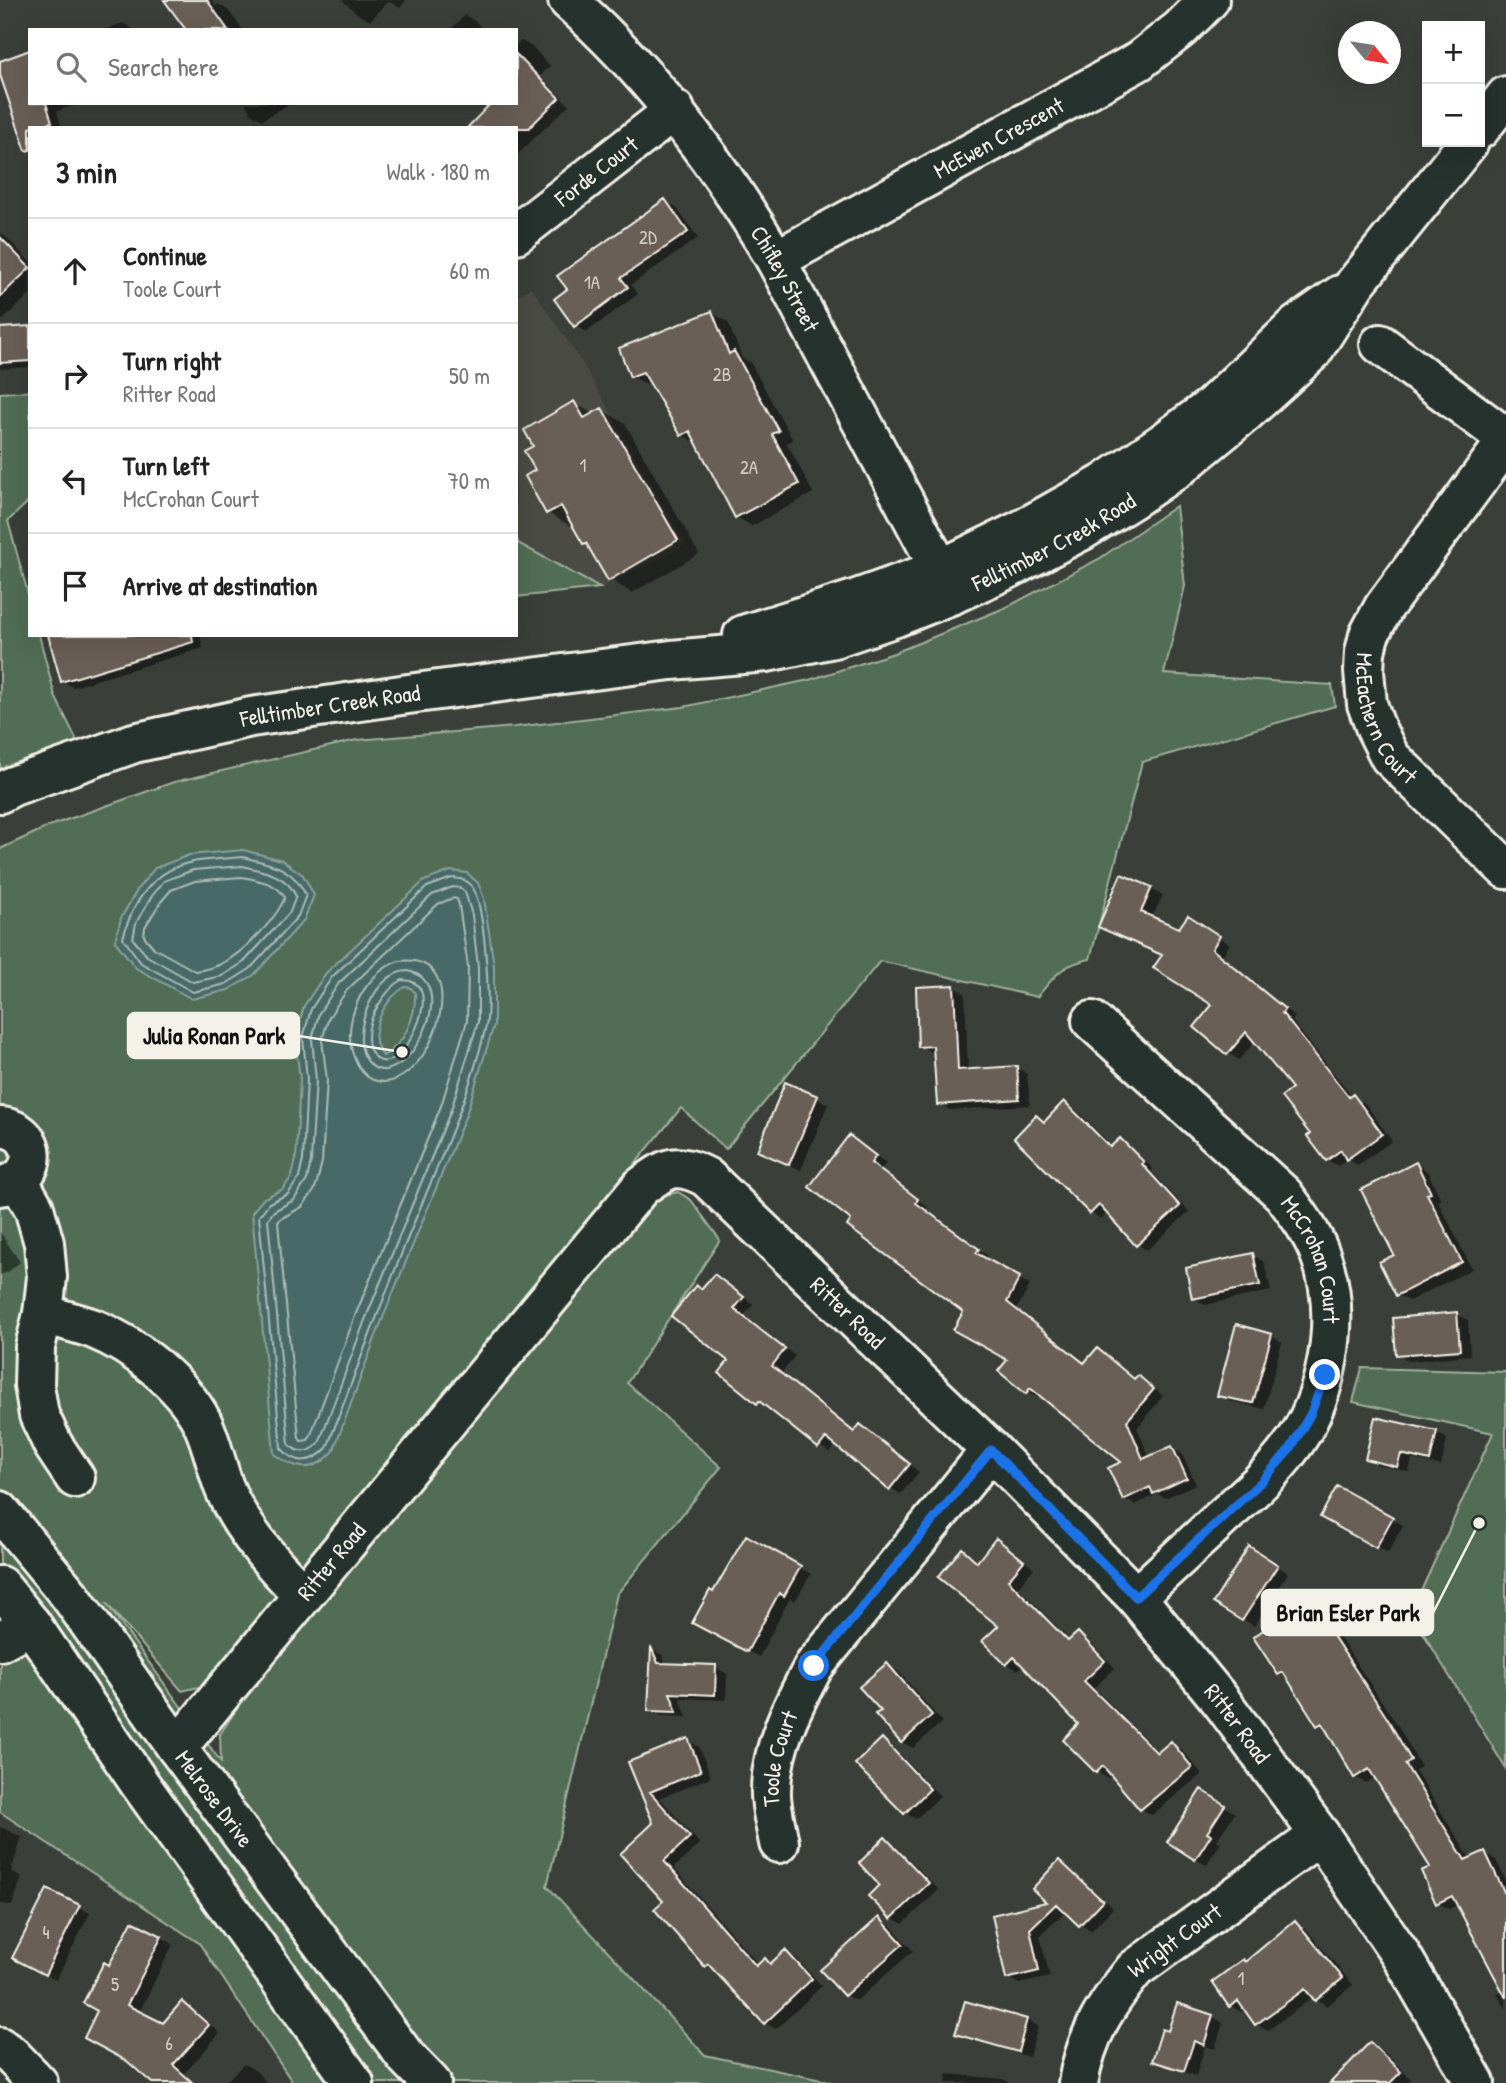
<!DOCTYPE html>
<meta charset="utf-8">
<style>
body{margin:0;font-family:"Patrick Hand",sans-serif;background:#f6f6f6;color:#222}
.controls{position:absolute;right:21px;top:21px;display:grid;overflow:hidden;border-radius:0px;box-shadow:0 7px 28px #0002}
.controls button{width:63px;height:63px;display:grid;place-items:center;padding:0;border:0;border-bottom:2px solid #e0e0e0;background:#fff;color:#222;font:35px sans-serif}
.compass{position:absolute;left:1338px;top:21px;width:63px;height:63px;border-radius:50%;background:#fff;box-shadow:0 7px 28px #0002;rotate:120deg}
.stop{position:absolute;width:21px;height:21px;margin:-16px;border:5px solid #1a73e8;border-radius:50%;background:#fff}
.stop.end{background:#1a73e8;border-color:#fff;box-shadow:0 2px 7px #0008}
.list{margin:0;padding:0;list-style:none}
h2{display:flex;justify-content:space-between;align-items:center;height:91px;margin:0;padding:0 28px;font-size:30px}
h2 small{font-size:23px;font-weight:400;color:#767676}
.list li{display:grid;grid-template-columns:46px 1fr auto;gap:21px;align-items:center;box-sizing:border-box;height:105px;padding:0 28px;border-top:2px solid #e0e0e0}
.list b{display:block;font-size:26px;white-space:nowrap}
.list p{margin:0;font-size:23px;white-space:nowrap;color:#767676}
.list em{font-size:23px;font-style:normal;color:#767676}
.icon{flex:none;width:38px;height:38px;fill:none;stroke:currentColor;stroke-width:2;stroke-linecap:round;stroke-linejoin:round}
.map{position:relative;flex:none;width:1506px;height:2083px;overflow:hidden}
.search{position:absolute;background:#fff;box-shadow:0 7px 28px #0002;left:28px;top:28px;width:490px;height:77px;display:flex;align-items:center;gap:18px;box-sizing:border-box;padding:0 24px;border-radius:0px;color:#767676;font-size:26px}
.panel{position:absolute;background:#fff;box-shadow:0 7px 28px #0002;left:28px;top:126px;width:490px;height:511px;border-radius:0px}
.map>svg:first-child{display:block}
.built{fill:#4b4c45}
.green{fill:#516d55;stroke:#a2af9e;stroke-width:2}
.water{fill:#466b69;stroke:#8ca19c;stroke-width:2;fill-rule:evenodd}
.shadow{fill:#0007}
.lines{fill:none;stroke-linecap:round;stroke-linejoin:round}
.shore{stroke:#aebbb5;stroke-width:2}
.building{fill:#6a5e56;stroke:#f4f1e8;stroke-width:2}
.minor-casing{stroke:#f4f1e8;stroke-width:44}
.major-casing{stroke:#f4f1e8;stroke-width:44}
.minor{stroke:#26332d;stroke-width:38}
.major{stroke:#26332d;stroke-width:38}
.route{stroke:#1a73e8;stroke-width:9}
.labels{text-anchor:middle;stroke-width:6;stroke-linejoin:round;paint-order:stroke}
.number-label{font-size:19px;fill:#d2ccc4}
.street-label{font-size:23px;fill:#f4f1e8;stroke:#26332d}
.leader{fill:none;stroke:#f4f1e8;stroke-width:2.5}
.callout-dot{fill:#f4f1e8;stroke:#26332d;stroke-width:2.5}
.callout{fill:#f4f1e8;stroke:#f4f1e8;stroke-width:2.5}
.callout-label{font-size:24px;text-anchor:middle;font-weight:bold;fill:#111}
</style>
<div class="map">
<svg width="1506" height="2083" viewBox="0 0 1506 2083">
<rect width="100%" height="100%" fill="#3a4039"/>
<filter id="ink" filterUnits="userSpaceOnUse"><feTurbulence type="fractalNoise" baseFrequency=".0143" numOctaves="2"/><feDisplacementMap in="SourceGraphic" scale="14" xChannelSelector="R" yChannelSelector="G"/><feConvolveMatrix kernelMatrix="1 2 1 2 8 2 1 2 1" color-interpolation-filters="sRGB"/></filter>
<g filter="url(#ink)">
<path class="built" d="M531,287l53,79 102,179 -86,43 -82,-46 -2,-6v-238z"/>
<path class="green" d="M30,391v109l-22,21 22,80v34h9l16,61 27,55 -82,38v-396z
M1176,506l9,80 -21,88 168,11 3,21 -193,56 -52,197c-30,6 -34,16 -53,38l-157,-36 -154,188 -45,-41 -392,477 -86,101 -21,5 -76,-88 115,159 -1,-28 38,-57 398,-480 22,-5 13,8 29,40 -93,143 94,84 -104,127 -70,292 158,169 130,28h-542l-94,-140 -199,-131v-963l52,-24 122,-43 183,-42 158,-13 168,-20 126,-27 85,-27 113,-46 92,-48z
M516,536l2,7 82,45 -84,9z
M1362,1368l144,4v397l-95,-156 82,-180 -140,-31z"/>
<path class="water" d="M243,850l39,10 21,15 11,20 -10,25 -50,55 -26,15 -36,9 -56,-31 -21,-27 6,-23 18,-31 16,-19 34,-13z
M451,871l16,2 11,10 6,15 10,68v59l-28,90 -86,210 -47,127c-20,21 -36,19 -59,2l-22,-242 12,-14 19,-9 9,-13 4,-17 4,-80 -5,-41 9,-32 22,-33 98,-92zM405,987l6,1 4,5c1,24 -11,52 -32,63 -3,-5 -7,-10 -7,-16 -3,-19 13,-44 29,-53z"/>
<path class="shadow" d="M173,0h39l4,6 2,-2 10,6 15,20h-55z
M342,0h64l-6,8 -12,-7 -18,20 -11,-6z
M465,15l11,7 8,8h-34z
M123,23l11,7h-31z
M521,41l11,6 18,19 -10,10 29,29 -53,51v-28h-49l25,-25h24v-58z
M0,62l30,41h51l-24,8 5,17h-32l-30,-59z
M245,103h46l-29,17 -11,-7z
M665,201l11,6 22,31 -67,47 7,9 -51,38 -11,-6z
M0,233l6,4 24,25v32l-27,26 -3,-2z
M712,313l16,9 14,36 8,4 43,78 -6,3 26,50 -61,33 -16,-9 -37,-72 -17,-10 -30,-52 -5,2 -16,-9z
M30,328v39l-30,2v-40z
M574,403l20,11 8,-4 23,13 74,131 -67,39 -23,-14 -19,-33 -5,-3 -11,-19 -4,2 -22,-13 -11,-43 -1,-23z
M66,635h134l3,13 -130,39 -11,-6z
M1122,876l41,19 -11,23 28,12 19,-6 31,20 -8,12 73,61 -3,4 61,76 12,6 27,38 -34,24 -10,-6 -10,7 -11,-6 -14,-26 -19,-46 -38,-48 -17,20 -11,-7 -13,-48 -51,-49 -64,-29z
M953,987l12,6 3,78 48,-4 11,7 3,31 -80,5 -11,-6 -4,-52h-4l-11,-6z
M817,1098l11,6 -27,66 -42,-19z
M1065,1103l10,6 38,38 7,-7 10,6 23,23 -2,2 38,41 -42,38 -10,-6 -29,-32 -7,7 -10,-6 -54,-96 9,5z
M849,1137l37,26 -5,7 47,37 -3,3 63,46 -3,4 45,25 -13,24 68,55 12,-14 11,6 28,24 2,-3 10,6 15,13 -26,32 13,30 22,-10 10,6 14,30 -31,14 -7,-4 -23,11 -11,-6v-37l-84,-68 -3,4 -10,-6 -17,-32 -45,-48 -111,-92z
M1416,1164l11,7 14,28 -3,2 34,68 -63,32 -11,-6 -1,-40z
M0,1232l20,30 -12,10 -8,3z
M1253,1255l11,7 7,29 -66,14 -11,-7z
M714,1276l39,28 -9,12 51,40 -13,17 74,60 5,-7 11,7 47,39 -18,22 -11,-6 -54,-43 -6,8 -72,-51 -27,-41 -29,-70z
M1456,1314l12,6 2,35 -61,6 -11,-7z
M1271,1335l11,7 -18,67 -34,-8 -11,-6z
M1436,1432l11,7 -6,27 -29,-7 -3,13 -31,-7 -11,-7z
M1338,1489l65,36 -15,28 -66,-37z
M747,1537l64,37 -16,27 -5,-3 -31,59 -64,-35 19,-28z
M997,1540l11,7 26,21 -16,19 53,54 7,-7 11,7 26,27 -21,20 66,65 11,-9 11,6 20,24 -50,41 -11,-6 -29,-35 -4,4 -11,-6 -16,-48 -57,-59 -6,5 -11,-6 -7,-38 -38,-75 17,11z
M1260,1555l28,18 -34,53 -38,-24z
M1309,1602l11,6 78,118 23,41 -6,3 56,90 14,-7 11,7 10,21v127l-9,-14 6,-4 -44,-86 -10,5 -12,-6 -5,-35 -56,-91 -10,6 -11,-6 -27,-47 -9,-6 -29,-45 -10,-5z
M653,1650l9,5 4,10 50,2 11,7 -1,26 -46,-2 7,19 -26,-1 -11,-6z
M887,1665l11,6 44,51 -29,26 -11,-6 -18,-30z
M688,1740l11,7 12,30 -51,21 40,46 -26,24 86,98 5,-5 7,3 13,-12 11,6 26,28 -46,43 -11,-6 -48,-51 -11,-6 -50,-57 9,-8 -10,-77 -25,-61z
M882,1740l11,7 47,49 -24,23 -11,-6z
M1212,1798l23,15 -18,27 4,3 -15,22 -10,-6z
M0,1827l22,10 -11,34 11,6 -10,29 -12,-3z
M885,1839l11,7 43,44 -36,34 -11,-6 -10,-33z
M1059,1862l11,7 43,39 -22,23 -11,-7 -14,-13 -26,25 10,41 -31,7 -11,-7 -14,-61 56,-13z
M79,1907l11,6 -34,67 -31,-16z
M880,1919l11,7 22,25 -57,50 -11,-6 -22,-25z
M1295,1922l11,7 47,56 -26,21 -13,-9 -46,33 -12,-6 -10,-15 -4,3 -12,-6 17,-43z
M161,1937l12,7 -34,69 24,12 20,-21 12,7 25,22 -36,41 11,9h-40l-56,-72 11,-44z
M966,2003l61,17 11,7 -9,30 -61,-18 -11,-6z
M1212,2016l11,7 -8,26 -10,-3 -9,30 -31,-10 -11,-6 15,-26z
M1371,2044l11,6 29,29 -4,4h-75z
M244,2064l12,7 11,12h-43z
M947,2074l56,5 7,4h-64z"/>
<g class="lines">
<path class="shore" d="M242,857c29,7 50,9 64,38l-8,21 -48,53 -24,15 -33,8 -52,-29 -18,-25c9,-36 31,-69 70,-76 16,-3 33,-3 49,-5z
M242,866c21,5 44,8 54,30l-6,16 -46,50 -22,14 -29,6 -46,-26 -14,-17 3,-16 16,-27 12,-15 29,-11z
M241,877c16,3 35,5 44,20 -9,23 -42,56 -64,67 -8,4 -18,6 -26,7l-41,-23 -10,-12 1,-9 15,-24 11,-13 24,-9z
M452,878c8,1 14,1 19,7 14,17 20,119 15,141 -16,69 -46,134 -73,199 -30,74 -58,148 -86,223 -15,16 -32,17 -46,0l-22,-232 10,-13 19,-9 11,-16 4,-18 4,-81 -4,-41 8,-29 21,-32 95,-90z
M453,887l7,1 5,4 7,23 6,52v55l-27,88 -86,210 -46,123c-8,10 -21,12 -30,1l-21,-225 6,-8 20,-11 13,-20 4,-19 5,-81 -4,-41 7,-26 20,-30 93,-88z
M453,898l4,1 2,6 9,62 -1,54 -26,85 -86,210 -45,121 -2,3 -7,1 -2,-3 -21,-215 2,-4 22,-12 12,-16 3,-9 5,-20 5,-82 -5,-40 7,-23 18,-27 91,-86z
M399,961c84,-10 26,144 -28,118 -7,-4 -11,-9 -14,-16 -20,-34 5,-90 42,-102z
M408,971c61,14 -14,139 -43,86 -14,-26 10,-86 43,-86z
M402,980c41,0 12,64 -6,77 -16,11 -27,-1 -28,-18 -1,-21 17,-49 34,-59z"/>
</g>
<path class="building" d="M164,0h43l21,30h-42z
M30,50v53h16l6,19 -22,6v22l-4,1 -26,-76v-14z
M516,54l43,44 -30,30h-62l24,-25h25z
M665,199l23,33 -67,46 7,9 -54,40 -20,-28 13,-10 -10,-13z
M0,237l30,31 -30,29z
M712,311l17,43 5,-3 45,80 -7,3 27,50 -64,34 -45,-87 -9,5 -38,-64 -13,5 -11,-29z
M30,326v35l-30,2v-35z
M574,401l10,17 18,-10 76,132 -70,41 -22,-38 -3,1 -22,-38 -15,8 -21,-38 10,-6 -11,-19 9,-5 -9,-16z
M48,635h144l1,7 -132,40z
M1121,874l31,13 -11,25 38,16 9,-13 32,21 -8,13 73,60 -3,4 67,84 4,-3 29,40 -36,26 -5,-10 -15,11 -19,-25 3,-2 -29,-37 11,-9 -46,-56 -19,23 -33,-28 18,-22 -59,-37 9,-13 -64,-28z
M954,985l4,85 59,-4 2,33 -82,6 -4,-59 -15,1 -2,-60z
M785,1082l33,14 -29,69 -32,-14z
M1064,1101l46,46 10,-9 24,24 -2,2 38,42 -44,40 -37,-41 -9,9 -76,-76 22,-23 8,7z
M849,1135l27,21 -5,7 47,36 -2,4 63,46 -3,4 44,24 -13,25 77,61 13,-15 37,31 4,-4 16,14 -27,32 16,38 29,-13 15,32 -34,16 -3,-7 -27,13 -15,-32 13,-6 -91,-74 -4,6 -28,-23 9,-11 -54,-30 10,-18 -116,-86 4,-6 -42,-33z
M1416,1162l15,31 -4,1 35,68 -66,34 -17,-34 15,-7 -33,-65z
M1253,1253l7,32 -68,14 -6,-31z
M714,1274l30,23 -10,12 51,40 -13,17 82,66 6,-8 50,40 -21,26 -63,-52 -8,10 -59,-47 -2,3 -38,-31 9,-12 -57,-45 25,-31 5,4z
M1457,1312l3,38 -64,5 -3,-37z
M1236,1324l36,10 -19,69 -36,-7z
M1375,1417l62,14 -7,30 -29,-7 -4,13 -32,-8z
M1337,1486l56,31 -17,31 -56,-31z
M746,1535l55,31 -17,30 -5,-3 -32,59 -55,-29 18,-33 3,2z
M996,1538l28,23 -16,19 60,61 10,-9 27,29 -21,20 73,72 14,-12 21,26 -52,43 -37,-44 -7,7 -33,-33 15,-16 -64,-67 -8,8 -24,-24 16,-15 -60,-49 24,-29 15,14z
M1249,1546l29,19 -36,56 -29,-18z
M1309,1599l78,119 24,42 -6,4 60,96 20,-9 21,45v102l-54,-102 -16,8 -15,-33 9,-4 -61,-98 -15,9 -32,-55 -5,3 -34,-54 -5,3 -25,-38z
M651,1647l7,16 58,2 -1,30 -45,-2 7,19 -29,-1z
M887,1663l45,52 -31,28 -26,-29 6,-3 -22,-24z
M688,1738l13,33 -51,21 40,45 -26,24 92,105 9,-8 5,6 15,-14 27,29 -48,45 -56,-60 -3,3 -51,-58 9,-8 -43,-47 33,-31 -25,-61z
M882,1738l48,51 -26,25 -49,-50z
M1201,1789l24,16 -18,28 4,2 -16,25 -28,-18z
M885,1837l44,46 -38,36 -23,-23 11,-11 -20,-22z
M1059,1860l44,41 -24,25 -23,-22 -26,25 9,42 -33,8 -14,-64 54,-13 -14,-13z
M47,1889l33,16 -35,70 -33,-17z
M879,1917l24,27 -59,52 -24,-26z
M1295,1920l48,58 -28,23 -10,-12 -50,36 -17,-24 -9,6 -17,-25 31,-23 2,3z
M132,1921l30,15 -35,69 36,18 19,-22 27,24 -36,40 20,18h-41l-25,-22 -43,-23 13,-27 -14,-8 21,-41 5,3z
M965,2001l62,18 -9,33 -63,-18z
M1177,2003l36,12 -9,30 -10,-4 -10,30 -32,-10 10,-32 6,2z
M1370,2042l31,30 -11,11h-60z"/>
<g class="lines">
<defs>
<g id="minor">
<path id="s1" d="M568,0c84,74 151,164 208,260l177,334"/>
<path id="s2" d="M516,234l159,-124"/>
<path id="s3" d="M776,260l363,-199 41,-32 29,-29"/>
<path d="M1380,344l126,94"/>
<path id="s4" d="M1506,442l-122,165 -15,28 -4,17 -1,19 3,33 9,25 14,28 116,112"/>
<path id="s5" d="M1092,1021l191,173c15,20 30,40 38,63 22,59 7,144 -32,193 -18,24 -41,44 -63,64 -30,28 -60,55 -90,83"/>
<path d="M0,1127c41,3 41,54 0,59"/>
<path d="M18,1180l16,28 10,35 3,34 -4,37 -8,33 -1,38 5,30 14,30 22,33"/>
<path d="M43,1314c17,5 34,9 51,15 40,16 88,54 108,93 10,20 14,44 22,65 16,41 48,77 79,107"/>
<path d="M0,1641l31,-17"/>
<path id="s6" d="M177,1748l464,-561c26,-19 34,-26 65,-10l285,273 145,147 85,104 99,134 81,120 74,128"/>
<path id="s7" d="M779,1843c-3,-18 -9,-37 -8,-54 1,-44 23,-86 43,-123l177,-216"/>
<path d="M0,2047l11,8 27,28"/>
<path id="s8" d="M1078,2083c8,-47 27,-77 57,-114l185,-134"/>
</g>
<g id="major">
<path d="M1480,129l26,-33"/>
<path d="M743,635l114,-36 84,-30 82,-40 80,-45 61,-42 47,-35 86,-82 43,-30"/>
<path id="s9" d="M0,793l13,-7 121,-43 117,-26 157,-23 263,-34 96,-8 67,-14 62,-21 57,-23 55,-25 73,-38 53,-33 44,-30 68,-56 66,-60 43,-68 114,-142"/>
<path id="s10" d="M0,1511l71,86 106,151 229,309 25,26"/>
<path d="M0,1586l31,38 109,160 214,299"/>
</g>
</defs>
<use href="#minor" class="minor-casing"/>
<use href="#major" class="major-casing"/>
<use href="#minor" class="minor"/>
<use href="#major" class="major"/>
</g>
</g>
<g class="lines" filter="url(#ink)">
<path class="route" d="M814,1666l177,-216 145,147 126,-116 29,-33 20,-35 14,-38"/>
</g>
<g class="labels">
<g class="number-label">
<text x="648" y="244">2D</text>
<text x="592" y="289">1A</text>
<text x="722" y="381">2B</text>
<text x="583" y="472">1</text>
<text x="749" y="474">2A</text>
<text x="46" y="1939">4</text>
<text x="1241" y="1985">1</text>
<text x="115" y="1991">5</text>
<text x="169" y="2050">6</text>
</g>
<g class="street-label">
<text dy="8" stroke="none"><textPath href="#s3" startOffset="254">McEwen Crescent</textPath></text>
<text dy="8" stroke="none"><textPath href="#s2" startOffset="102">Forde Court</textPath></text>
<text dy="8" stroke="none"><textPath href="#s1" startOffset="355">Chifley Street</textPath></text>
<text dy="8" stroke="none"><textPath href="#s9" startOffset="1092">Felltimber Creek Road</textPath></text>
<text dy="8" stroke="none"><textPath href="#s9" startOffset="343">Felltimber Creek Road</textPath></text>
<text dy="8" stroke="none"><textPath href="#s4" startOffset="326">McEachern Court</textPath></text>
<text dy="8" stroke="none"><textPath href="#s5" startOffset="331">McCrohan Court</textPath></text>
<text dy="8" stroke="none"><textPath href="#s6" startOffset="996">Ritter Road</textPath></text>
<text dy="8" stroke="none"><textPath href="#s6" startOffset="242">Ritter Road</textPath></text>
<text dy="8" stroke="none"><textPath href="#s6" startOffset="1563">Ritter Road</textPath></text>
<text dy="8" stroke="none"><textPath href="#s7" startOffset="86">Toole Court</textPath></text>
<text dy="8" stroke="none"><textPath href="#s10" startOffset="359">Melrose Drive</textPath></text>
<text dy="8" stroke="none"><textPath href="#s8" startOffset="178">Wright Court</textPath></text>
</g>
</g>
<path class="leader" d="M402 1052L299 1036M1479 1523L1433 1613"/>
<g class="callout-dot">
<circle cx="402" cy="1052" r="7"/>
<circle cx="1479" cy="1523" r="7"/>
</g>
<g class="callout">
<rect x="128" y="1013" width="171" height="45" rx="7"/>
<rect x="1262" y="1590" width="171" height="45" rx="7"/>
</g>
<g class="callout-label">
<text x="214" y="1044">Julia Ronan Park</text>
<text x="1348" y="1621">Brian Esler Park</text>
</g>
</svg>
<div class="controls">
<button>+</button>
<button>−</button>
</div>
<svg class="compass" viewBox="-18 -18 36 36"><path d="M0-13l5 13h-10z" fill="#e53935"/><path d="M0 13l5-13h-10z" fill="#767676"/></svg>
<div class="stop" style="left:814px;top:1666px"></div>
<div class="stop end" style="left:1325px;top:1375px"></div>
<div class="search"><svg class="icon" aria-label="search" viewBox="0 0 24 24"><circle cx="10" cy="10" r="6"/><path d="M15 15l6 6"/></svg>Search here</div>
<section class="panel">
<h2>3 min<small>Walk · 180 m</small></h2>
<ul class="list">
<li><svg class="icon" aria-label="ahead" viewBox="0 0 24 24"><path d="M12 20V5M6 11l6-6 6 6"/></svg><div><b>Continue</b><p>Toole Court</p></div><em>60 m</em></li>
<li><svg class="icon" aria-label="right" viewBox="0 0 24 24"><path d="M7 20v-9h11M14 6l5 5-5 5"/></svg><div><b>Turn right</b><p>Ritter Road</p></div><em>50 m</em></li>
<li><svg class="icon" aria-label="left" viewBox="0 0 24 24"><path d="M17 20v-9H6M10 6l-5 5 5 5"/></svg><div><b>Turn left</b><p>McCrohan Court</p></div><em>70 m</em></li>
<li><svg class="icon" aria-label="arrive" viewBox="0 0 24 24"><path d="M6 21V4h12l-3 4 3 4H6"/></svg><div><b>Arrive at destination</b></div></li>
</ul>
</section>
</div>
